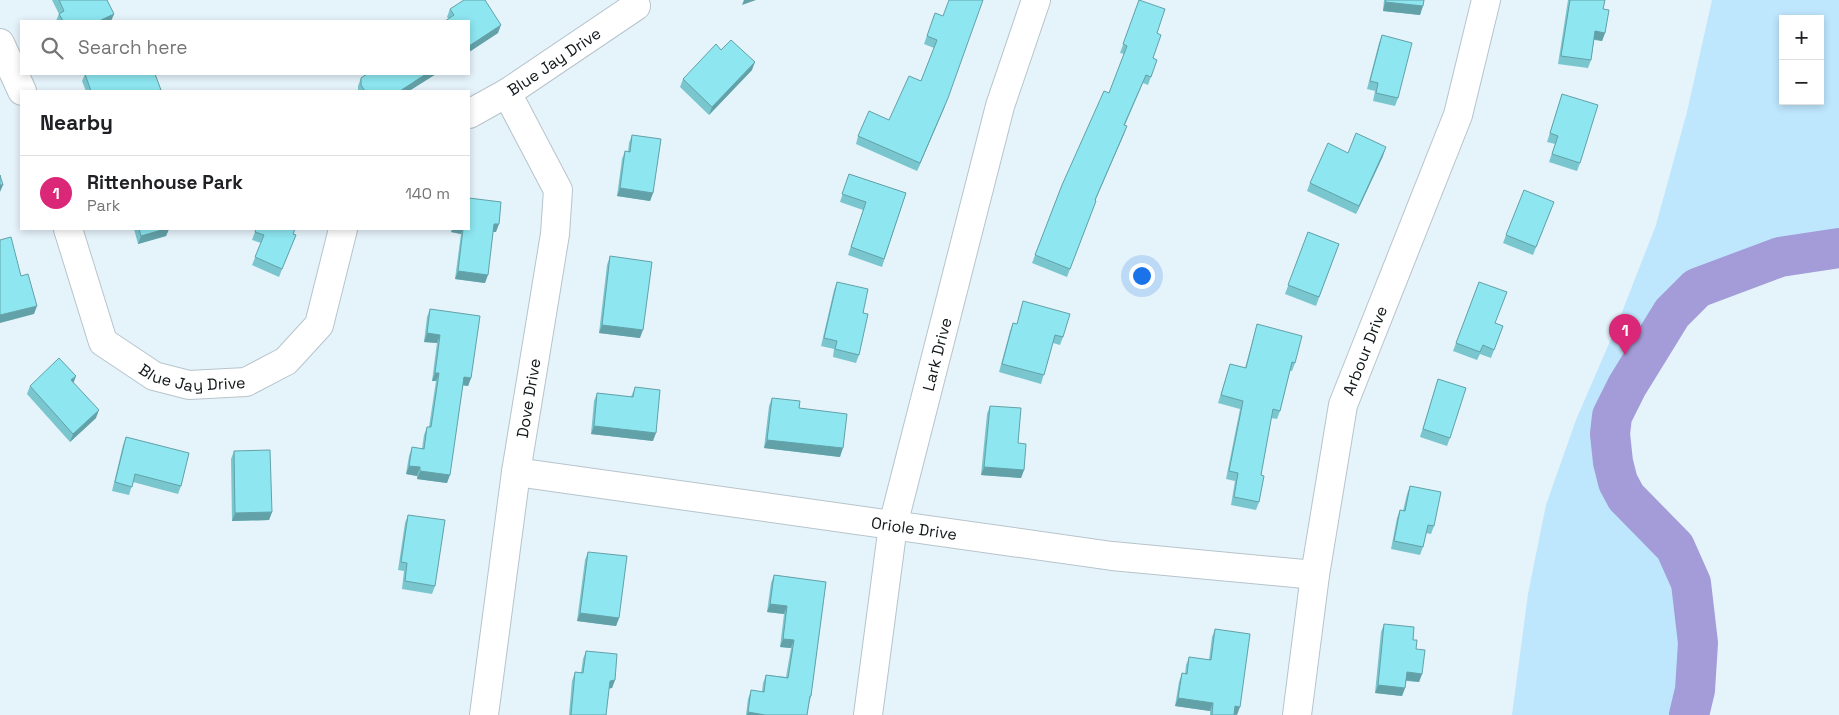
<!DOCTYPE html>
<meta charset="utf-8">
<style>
body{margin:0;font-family:"Space Grotesk",sans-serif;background:#f2f2f2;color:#202124}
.controls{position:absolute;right:15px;top:15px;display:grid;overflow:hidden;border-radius:0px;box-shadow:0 2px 8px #0003}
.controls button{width:45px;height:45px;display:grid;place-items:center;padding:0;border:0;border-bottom:1px solid #e0e0e0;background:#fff;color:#202124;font:25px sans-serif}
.you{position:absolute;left:1141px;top:275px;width:18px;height:18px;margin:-12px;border:4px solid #fff;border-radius:50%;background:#1a73e8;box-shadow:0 0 0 8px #1a73e833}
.badge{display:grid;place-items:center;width:32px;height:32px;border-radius:50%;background:#db2777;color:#fff;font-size:16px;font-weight:700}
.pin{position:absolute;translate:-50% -41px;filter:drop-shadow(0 1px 2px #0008)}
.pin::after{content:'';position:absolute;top:26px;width:18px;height:15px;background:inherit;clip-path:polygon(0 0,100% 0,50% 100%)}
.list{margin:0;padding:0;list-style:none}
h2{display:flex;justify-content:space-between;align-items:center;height:65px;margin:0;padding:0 20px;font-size:21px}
h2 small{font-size:16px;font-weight:400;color:#757577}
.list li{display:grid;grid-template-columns:32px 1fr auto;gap:15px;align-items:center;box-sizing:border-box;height:75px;padding:0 20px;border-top:1px solid #e0e0e0}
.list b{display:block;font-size:19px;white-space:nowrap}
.list p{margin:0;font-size:16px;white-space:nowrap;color:#757577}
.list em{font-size:16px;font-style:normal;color:#757577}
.icon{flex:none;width:28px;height:28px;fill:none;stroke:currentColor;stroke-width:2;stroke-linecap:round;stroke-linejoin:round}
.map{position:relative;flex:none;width:1839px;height:715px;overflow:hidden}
.search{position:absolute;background:#fff;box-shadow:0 2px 8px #0003;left:20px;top:20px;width:450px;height:55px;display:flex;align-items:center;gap:12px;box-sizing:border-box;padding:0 18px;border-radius:0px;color:#757577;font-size:19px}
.panel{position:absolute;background:#fff;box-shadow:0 2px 8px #0003;left:20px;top:90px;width:450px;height:140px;border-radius:0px}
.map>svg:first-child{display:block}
.green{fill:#bee6fd;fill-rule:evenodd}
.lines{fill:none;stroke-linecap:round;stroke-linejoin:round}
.river{stroke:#a39cd8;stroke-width:40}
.minor-casing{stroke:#b7c4cb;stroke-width:30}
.minor{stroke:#fff;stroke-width:28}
.wall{fill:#79c6ce}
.shaded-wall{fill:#63a1a8}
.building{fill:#8de6f0;stroke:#63a1a8}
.labels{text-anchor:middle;stroke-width:4.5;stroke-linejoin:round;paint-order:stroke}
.street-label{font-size:16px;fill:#111618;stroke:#e5f3fb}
</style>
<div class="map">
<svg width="1839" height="715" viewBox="0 0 1839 715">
<rect width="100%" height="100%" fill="#e5f3fb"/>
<path class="green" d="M1712,0h127v248l-59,9 -83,31 -25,25 -45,73 -15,30 -2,18 3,28 5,20 8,15 49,50 16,36 7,60 -3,47 -6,25h-177l16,-121 18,-89 30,-85 41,-95 39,-100 31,-113zM1783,19h37v82h-37z"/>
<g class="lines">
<path class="river" d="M1689,715l6,-25 3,-47 -7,-60 -16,-36 -49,-50 -8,-15 -5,-20 -3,-28 2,-18 15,-30 45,-73 25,-25 83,-31 59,-9"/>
<defs>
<g id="minor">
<path d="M0,43l22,48"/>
<path id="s1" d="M469,114l38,-21 129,-87"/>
<path id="s2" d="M68,229l35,113 51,34 35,9 57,-3 40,-21 33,-36 24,-96"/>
<path id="s3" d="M516,472l596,84 203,19"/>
<path id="s4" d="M484,715l32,-243 39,-238 3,-44 -51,-97"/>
<path id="s5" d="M868,715l25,-190 107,-419 36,-106"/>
<path id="s6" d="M1297,715l18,-140 28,-170 115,-290 28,-115"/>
</g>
</defs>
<use href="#minor" class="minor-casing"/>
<use href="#minor" class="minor"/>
</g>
<path class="wall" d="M52,0h55l7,14 -3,7h-55l3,-7z
M1139,0l18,33 -4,25 4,2 -9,25 -5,-2 -18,42 -1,9 -29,66 1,1 -29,76 -35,-14 30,-78 47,-92 15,-39 -4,-1z
M1384,0h40l-4,15 -37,-4z
M1568,0h37l-2,9 2,24 -3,8 -8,-1 -3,20 -3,8 -30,-4z
M450,9l48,24 -29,19v-31l-20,-2 -2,-2z
M935,13l10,93 -28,65 -61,-27 2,-8 31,-16 32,-39 13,-33 -10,-4z
M1382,35l16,63 -3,8 -22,-5 2,-10 -8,-2 12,-46z
M721,50l31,20 -43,45 -29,-28 3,-8z
M85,74h70l6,16v1h-75l-4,-10z
M367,74h69l-27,17h-51v-5l3,-8z
M1562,94l18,69 -3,8 -28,-9 6,-18 -8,-2z
M632,135l21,58 -3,8 -33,-5 5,-37 3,-8 3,1 1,-9z
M1348,153l35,3 -27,58 -49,-23 3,-8z
M849,174l57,19 -24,74 -34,-12 15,-45 -23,-8z
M1551,210l-18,45 -30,-12 3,-8z
M134,229h35l-3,7 -28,8z
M256,229h39l-2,5 3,1 -17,42 -27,-12 9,-22 -9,-3z
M452,229h17l27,3h-3l-8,51 -30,-4 6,-45 -10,-2z
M1308,232l31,12 -23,62 -31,-12z
M610,256l30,82 -41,-5 8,-68z
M837,282l26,31 -4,42 -3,8 -23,-6 1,-8 -13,-3 13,-56z
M1479,282l16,41 8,3 -12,32 -11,-4 -3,6 -24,-9z
M1023,301l40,36 -3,8 -7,-2 -12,41 -42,-12 11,-41 3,-8 4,1z
M430,309l41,69 -3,8 -5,-1 -16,98 -30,-4v-3l-11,-2 3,-18 3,-9 10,2 2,-14 3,-8h2l7,-46h-4l5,-38 -13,-1 3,-25z
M1257,324l38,39 -3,8h-2l-10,40 -3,8 -6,-1 -10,57 -2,27 -3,8 -25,-5 4,-24 -9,-2 14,-70 -22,-6 12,-39 15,4z
M76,376l-3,7 23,35 -26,24 -43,-48 3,-8z
M1438,379l12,59 -3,8 -27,-9z
M635,387l18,54 -62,-7 3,-33 3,-8 34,4z
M772,398l27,10 41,49 -76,-9 5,-42z
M990,406l28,37 6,27 -3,8 -40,-3 6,-61z
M126,437l55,49 -3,8 -45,-12 -4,13 -17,-4 11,-46z
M234,451l38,61 -3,8 -37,1 -1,-62z
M1410,486l24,40 -3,8 -5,-1 -3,14 -3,8 -29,-6 6,-31 3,-8 3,1 4,-17z
M408,515l27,71 -3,8 -30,-5 2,-18 -6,-1 7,-47z
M588,552l31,66 -3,8 -39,-5 8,-61z
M774,575l52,7 -15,114 -2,8 -2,11h-61l2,-16 3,-9 11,2 1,-9 3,-8 20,2 5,-29 -11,-1 4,-33 -17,-2 4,-29z
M1384,624l29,16 9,34 -3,8 -13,-1 -1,7 -3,8 -27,-3 6,-61z
M1215,629l22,86h-27v-4l-35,-5 4,-24 3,-9 3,1 1,-9 3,-8 20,3 3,-23z
M586,651l29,29 -3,8h-3l-3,27h-37l3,-34 3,-9 6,1 2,-14z"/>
<path class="shaded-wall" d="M744,0h12l-14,5z
M1385,2l38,4 -3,9 -37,-4z
M114,14l-3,7h-12z
M501,25l-3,8 -29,19v-6z
M1595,31l10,2 -3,8 -9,-2z
M755,62l-3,8 -43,45 3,-8z
M426,74h10l-27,17h-9z
M948,98l-3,8 -28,65 3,-8z
M1127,126l-3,8 -32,74 3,-8z
M1386,147l-3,9 -27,58 3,-8z
M0,185h3l-3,7z
M620,188l33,5 -3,8 -33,-5z
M494,224h5l-3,8h-5z
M165,229h4l-3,7 -28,8 3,-8z
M453,229h10l-2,5 -10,-2z
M458,271l30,4 -3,8 -30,-4z
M37,306l-3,8 -34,9v-8z
M602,325l41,5 -3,8 -41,-5z
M427,333l13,2 -3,8 -13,-1z
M435,373h4l-3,8h-4z
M76,376l-3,8 -2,-4z
M464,377l7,1 -3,8 -7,-1z
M99,410l-3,8 -26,24 3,-8z
M594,426l62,7 -3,8 -62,-7z
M767,440l76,8 -3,9 -76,-9z
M409,466l11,1 -3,9 -11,-2z
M984,467l40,3 -3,8 -40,-3z
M420,471l30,4 -3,8 -30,-4z
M272,512l-3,8 -37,1 3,-8z
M770,604l17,2 -3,8 -17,-2z
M580,613l39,5 -3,8 -39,-5z
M783,639l11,1 -3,8 -11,-1z
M1407,672l15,2 -3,8 -15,-2z
M615,680l-3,8 -5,1 3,-8z
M1378,685l27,3 -3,8 -27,-3z
M1178,698l35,5 -3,8 -35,-5z
M1235,706l5,1 -3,8 -5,-1z
M748,712l17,3h-18z"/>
<path class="building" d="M59,0h48l7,14 -15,7h-36l-4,-7 5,-3z
M464,0h21l16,25 -32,21v-25h-24l9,-6 -4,-6z
M949,0h34l-35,98 -28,65 -62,-27 11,-25 20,9 20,-44 12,5 16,-41 -10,-4 8,-23 8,3z
M1139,0l26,9 -8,24 4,2 -8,23 4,2 -6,17 -5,-2 -22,50 3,1 -32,74 1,1 -26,68 -35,-14 27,-70 42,-94 5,2 18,-47 -4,-2z
M1386,0h38l-1,6 -38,-4z
M1570,0h35l-2,9 6,1 -4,23 -10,-2 -4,29 -30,-4z
M1382,35l30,8 -14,55 -22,-5 2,-10 -8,-2z
M731,40l24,22 -43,45 -29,-28 33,-35 5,6z
M85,74h70l6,16 -4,1h-66z
M367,74h59l-26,17h-35l-4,-6v-7z
M1562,94l36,11 -18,58 -28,-9 6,-18 -8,-3z
M1356,133l30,14 -27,59 -49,-23 18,-40 20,10z
M632,135l29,4 -8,54 -33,-5 5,-37 5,1z
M849,174l57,19 -22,66 -33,-12 15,-45 -24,-8z
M0,175l3,10h-3z
M1524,190l30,12 -18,45 -30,-12z
M469,198l32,4 -2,22h-5l-6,51 -30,-4 5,-42h6z
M139,229h26l-24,7z
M256,229h39l-2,5 3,1 -14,34 -27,-12 9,-22 -9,-3z
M1308,232l31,12 -20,53 -31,-12z
M11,237l10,39 7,-2 9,32 -37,9v-75z
M610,256l42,6 -9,68 -41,-5z
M837,282l31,7 -5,24 5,1 -9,41 -24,-6 2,-8 -13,-3z
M1479,282l28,10 -12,31 8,3 -9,24 -11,-5 -3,7 -24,-9z
M1023,301l47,13 -7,23 -8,-2 -11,40 -42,-11 11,-41 4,1z
M430,309l50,7 -9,62 -7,-1 -14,98 -30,-4v-4l-11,-1 3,-19 12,2 3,-22h4l8,-54h-4l5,-38 -13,-2z
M1257,324l45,12 -7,27 -3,-1 -12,49 -7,-2 -12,66 3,1 -5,26 -25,-5 4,-24 -9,-2 14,-70 -22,-6 9,-31 16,4z
M59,358l17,18 -5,4 28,30 -26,24 -43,-48z
M1438,379l28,9 -16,50 -27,-9z
M635,387l25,3 -4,43 -62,-7 3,-33 36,4z
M772,398l28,3 -1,7 48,6 -4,34 -76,-8z
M990,406l31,2 -3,35 8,1 -2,26 -40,-3z
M126,437l63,16 -8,33 -46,-12 -3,13 -17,-5z
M270,450l2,62 -37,1 -1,-62z
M1410,486l31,6 -7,34 -6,-1 -5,22 -29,-6 6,-31 5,1z
M408,515l37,5 -10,66 -30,-5 2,-18 -6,-1z
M588,552l39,4 -8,62 -39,-5z
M774,575l52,7 -15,114h-1l-3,19h-42l-17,-3 3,-22 13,2 2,-17 22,3 6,-38 -11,-1 4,-33 -17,-2z
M1384,624l30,3 -1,13h4l-1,9 9,1 -3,24 -15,-2 -2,16 -27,-3z
M1215,629l35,5 -10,73 -5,-1 -1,9h-22l1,-12 -35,-5 4,-25 5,1 2,-17 22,3z
M586,651l31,3 -2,26 -5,1 -4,34h-35l4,-43 8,1z"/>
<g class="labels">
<g class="street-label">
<text dy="6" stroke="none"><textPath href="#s1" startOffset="100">Blue Jay Drive</textPath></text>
<text dy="6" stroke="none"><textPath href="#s6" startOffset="372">Arbour Drive</textPath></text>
<text dy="6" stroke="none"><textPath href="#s5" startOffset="368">Lark Drive</textPath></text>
<text dy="6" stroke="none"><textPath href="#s2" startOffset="218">Blue Jay Drive</textPath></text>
<text dy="6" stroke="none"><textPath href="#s4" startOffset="320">Dove Drive</textPath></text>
<text dy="6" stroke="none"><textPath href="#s3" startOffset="402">Oriole Drive</textPath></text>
</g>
</g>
</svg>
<div class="controls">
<button>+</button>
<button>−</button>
</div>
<div class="you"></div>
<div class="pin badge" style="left:1625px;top:355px">1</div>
<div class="search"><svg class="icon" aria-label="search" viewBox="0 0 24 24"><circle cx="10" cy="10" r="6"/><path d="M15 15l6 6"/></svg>Search here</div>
<section class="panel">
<h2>Nearby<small></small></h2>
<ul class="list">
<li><span class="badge">1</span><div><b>Rittenhouse Park</b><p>Park</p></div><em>140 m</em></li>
</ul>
</section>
</div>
